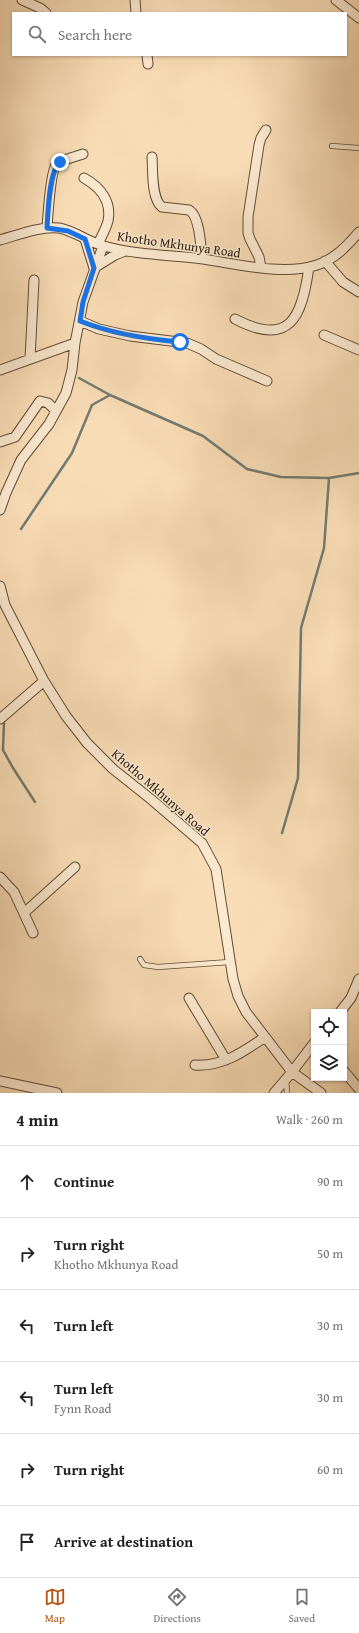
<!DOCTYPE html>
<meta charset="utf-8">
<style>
body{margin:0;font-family:"Gentium Book Plus",serif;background:#f6f6f6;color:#202124}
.controls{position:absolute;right:12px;bottom:12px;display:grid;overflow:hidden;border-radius:0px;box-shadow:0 1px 3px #0004}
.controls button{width:36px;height:36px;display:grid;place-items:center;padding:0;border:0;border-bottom:1px solid #e0e0e0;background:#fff;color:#202124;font:20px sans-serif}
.stop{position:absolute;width:12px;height:12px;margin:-9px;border:3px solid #1a73e8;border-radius:50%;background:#fff}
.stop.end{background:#1a73e8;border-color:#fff;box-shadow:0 1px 4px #0008}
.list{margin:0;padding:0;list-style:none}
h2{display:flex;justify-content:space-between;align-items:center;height:52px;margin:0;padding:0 16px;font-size:17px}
h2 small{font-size:13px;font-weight:400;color:#757577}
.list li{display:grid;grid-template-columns:26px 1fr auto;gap:12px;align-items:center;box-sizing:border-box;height:72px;padding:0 16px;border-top:1px solid #e0e0e0}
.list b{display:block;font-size:15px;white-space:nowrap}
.list p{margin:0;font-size:13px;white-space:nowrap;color:#757577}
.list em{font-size:13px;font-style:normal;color:#757577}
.icon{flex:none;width:22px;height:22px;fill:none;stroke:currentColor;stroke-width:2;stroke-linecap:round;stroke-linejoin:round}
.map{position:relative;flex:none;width:359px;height:1093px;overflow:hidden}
.search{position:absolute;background:#fff;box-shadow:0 1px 3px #0004;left:12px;right:12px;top:12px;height:44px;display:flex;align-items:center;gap:10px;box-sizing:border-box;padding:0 14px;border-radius:0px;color:#757577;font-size:15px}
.sheet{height:484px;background:#fff}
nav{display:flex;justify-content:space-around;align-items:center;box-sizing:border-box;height:56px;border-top:1px solid #e0e0e0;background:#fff;font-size:11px;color:#757577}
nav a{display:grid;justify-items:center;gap:2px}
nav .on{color:#b45309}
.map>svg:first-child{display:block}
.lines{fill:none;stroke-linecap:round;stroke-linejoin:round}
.stream{stroke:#727a71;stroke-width:2.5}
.lane-casing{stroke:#604a37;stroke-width:6}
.street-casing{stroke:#604a37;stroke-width:11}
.lane{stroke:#fae8cf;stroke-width:4.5}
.street{stroke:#fae8cf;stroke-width:9}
.route{stroke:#1a73e8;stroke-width:5}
.labels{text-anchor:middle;stroke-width:3;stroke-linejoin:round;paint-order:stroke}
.street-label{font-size:13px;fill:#2e190d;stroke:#fae8cf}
</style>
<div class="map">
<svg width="359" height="1093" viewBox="0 0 359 1093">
<rect width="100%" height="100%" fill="#f8dcb5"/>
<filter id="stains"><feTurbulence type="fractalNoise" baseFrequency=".005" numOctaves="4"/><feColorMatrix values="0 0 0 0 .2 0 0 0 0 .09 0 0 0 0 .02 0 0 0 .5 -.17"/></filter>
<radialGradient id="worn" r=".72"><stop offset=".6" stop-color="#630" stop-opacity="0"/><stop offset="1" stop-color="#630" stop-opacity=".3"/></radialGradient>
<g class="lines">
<path class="stream" d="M79,378l31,17 93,41 44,33 34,8 48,1 30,-5
M21,529l51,-76 20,-48 18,-10
M4,722l-1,28 10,18 22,34
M282,833l16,-55 3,-150 23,-80 5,-70"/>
<defs>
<path id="lane" d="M332,146l27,2
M140,959l4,6 14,2 72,-5
M286,1080l1,13"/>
<path id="street" d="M22,0l18,8 6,5
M135,0l1,13
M336,0l23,18
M147,55l1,9
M152,157c1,12 -1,42 10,50l27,3c11,6 12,38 13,49
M84,178c16,9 28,23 24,43 -2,8 -7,16 -10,23
M47,228c1,-12 3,-55 9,-63 6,-6 19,-8 27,-11
M85,239l9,29 21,-13 10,-4
M0,240c18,-5 40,-14 59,-12 16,3 29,14 45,18 32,9 66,9 99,13 33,5 81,17 114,6 18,-6 30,-19 42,-33
M325,261l18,21 16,10
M261,267l-2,-10 -9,-18 -2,-6v-16l11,-72 2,-7 5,-8
M235,319c55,29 67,-2 74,-52
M80,321l19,8 31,7 57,7 14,6 15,10 51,22
M324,335l35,15
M30,359l4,-79
M0,370l75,-27
M0,442l15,-5 25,-36 8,2 8,8
M0,510l6,-17 15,-33 28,-36 17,-31 6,-23 3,-27 8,-41 20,-56
M0,586l5,19 39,76 22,35 21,27 26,26 39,31 50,43 14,26 17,110 5,17 8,16 46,60 29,21
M0,719l44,-38
M0,877l14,15 19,41
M24,913l51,-46
M189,998l37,62
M340,1012l11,-14 8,-19
M195,1065c27,2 48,-13 70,-28
M344,1071l15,18
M0,1081l57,12
M274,1093l18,-21 22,-29"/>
</defs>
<use href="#lane" class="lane-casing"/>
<use href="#street" class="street-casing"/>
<use href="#lane" class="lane"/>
<use href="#street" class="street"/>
</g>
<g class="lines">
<path class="route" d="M60,162c-11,9 -12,51 -13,66l21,3 17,8 9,29 -11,34 -3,19c32,13 66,18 100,21"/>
</g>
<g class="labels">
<g class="street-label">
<text transform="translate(179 244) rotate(8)" y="5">Khotho Mkhunya Road</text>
<text transform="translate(161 792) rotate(41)" y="5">Khotho Mkhunya Road</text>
</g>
</g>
<rect width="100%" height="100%" filter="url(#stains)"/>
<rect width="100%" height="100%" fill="url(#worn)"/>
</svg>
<div class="controls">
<button><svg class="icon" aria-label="locate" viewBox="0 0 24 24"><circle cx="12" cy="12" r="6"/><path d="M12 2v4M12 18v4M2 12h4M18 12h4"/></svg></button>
<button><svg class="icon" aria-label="layers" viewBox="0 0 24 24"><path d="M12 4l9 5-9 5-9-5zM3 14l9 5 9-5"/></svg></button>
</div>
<div class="stop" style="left:180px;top:342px"></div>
<div class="stop end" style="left:60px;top:162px"></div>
<div class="search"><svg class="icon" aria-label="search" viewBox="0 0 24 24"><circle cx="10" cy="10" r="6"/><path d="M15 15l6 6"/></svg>Search here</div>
</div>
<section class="sheet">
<h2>4 min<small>Walk · 260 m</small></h2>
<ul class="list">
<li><svg class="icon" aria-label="ahead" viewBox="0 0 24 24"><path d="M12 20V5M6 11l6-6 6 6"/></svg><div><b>Continue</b></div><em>90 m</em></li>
<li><svg class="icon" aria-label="right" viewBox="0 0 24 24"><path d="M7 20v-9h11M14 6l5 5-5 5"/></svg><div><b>Turn right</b><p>Khotho Mkhunya Road</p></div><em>50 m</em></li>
<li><svg class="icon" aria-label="left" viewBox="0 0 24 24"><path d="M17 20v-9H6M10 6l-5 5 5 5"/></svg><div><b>Turn left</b></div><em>30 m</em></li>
<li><svg class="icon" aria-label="left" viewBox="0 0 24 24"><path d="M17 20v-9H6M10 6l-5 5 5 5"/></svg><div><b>Turn left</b><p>Fynn Road</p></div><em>30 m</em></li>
<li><svg class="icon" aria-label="right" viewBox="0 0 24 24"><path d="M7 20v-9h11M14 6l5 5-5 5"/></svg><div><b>Turn right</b></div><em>60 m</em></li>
<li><svg class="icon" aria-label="arrive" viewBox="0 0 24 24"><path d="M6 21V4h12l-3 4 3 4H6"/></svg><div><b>Arrive at destination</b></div></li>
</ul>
</section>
<nav>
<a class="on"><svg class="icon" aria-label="map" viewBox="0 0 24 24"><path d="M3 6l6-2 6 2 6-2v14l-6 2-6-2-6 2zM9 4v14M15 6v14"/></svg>Map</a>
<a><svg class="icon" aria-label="directions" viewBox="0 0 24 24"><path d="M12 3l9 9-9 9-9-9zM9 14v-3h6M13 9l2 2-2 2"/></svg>Directions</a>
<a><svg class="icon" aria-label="saved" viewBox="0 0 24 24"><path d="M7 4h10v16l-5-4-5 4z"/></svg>Saved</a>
</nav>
